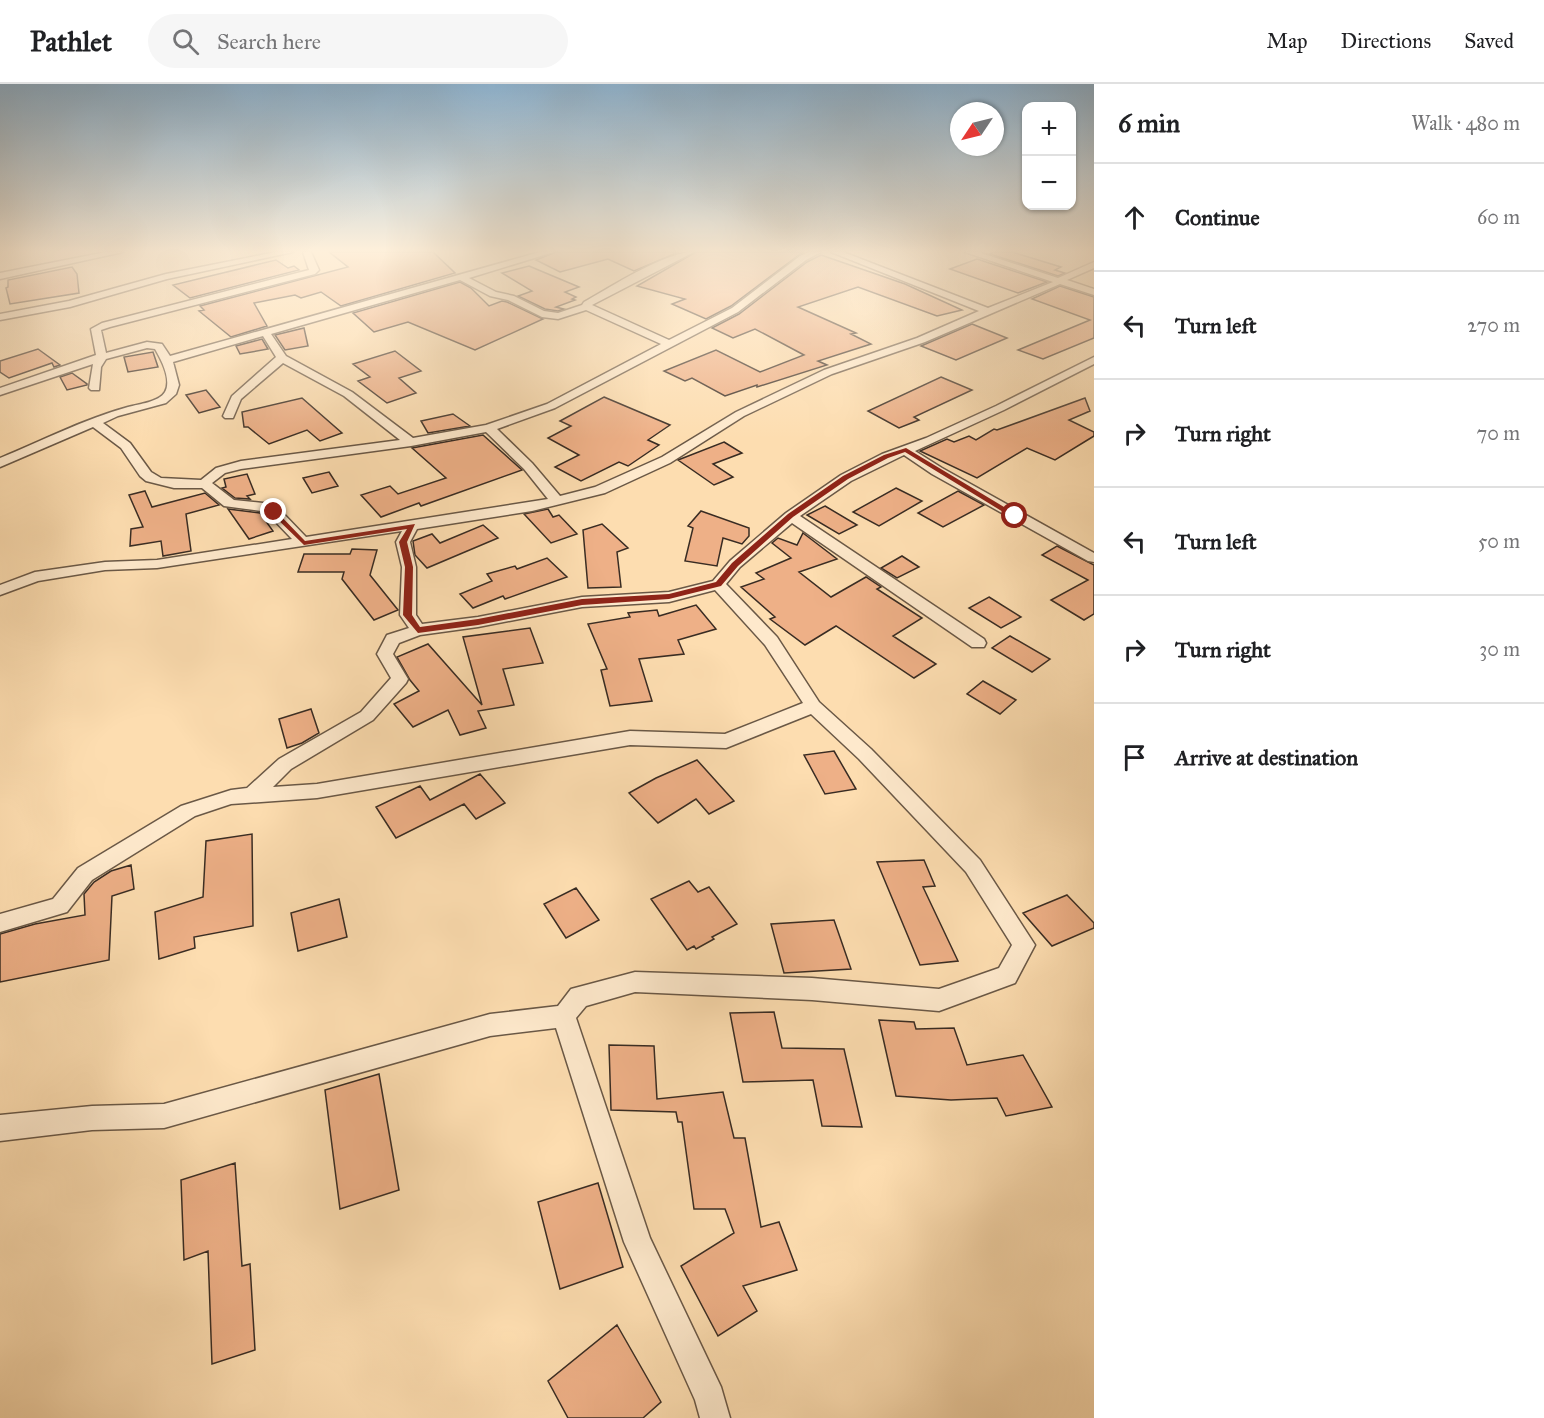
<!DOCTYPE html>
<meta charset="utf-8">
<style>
body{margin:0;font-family:"IM FELL Great Primer",serif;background:#f6f6f6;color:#202124}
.controls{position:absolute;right:18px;top:18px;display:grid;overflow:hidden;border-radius:12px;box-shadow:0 2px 4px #0004}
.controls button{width:54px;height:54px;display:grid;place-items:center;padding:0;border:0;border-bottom:2px solid #e0e0e0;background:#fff;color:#202124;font:30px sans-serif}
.compass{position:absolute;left:950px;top:18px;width:54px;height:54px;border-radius:50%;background:#fff;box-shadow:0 2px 4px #0004;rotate:235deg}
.stop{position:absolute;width:18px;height:18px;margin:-14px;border:4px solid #8f2418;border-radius:50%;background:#fff}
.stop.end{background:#8f2418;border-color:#fff;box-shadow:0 2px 6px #0008}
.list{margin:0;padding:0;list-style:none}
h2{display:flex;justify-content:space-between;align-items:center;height:78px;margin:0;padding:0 24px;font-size:26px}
h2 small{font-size:20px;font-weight:400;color:#757577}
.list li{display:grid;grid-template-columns:39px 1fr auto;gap:18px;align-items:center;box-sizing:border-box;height:108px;padding:0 24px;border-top:2px solid #e0e0e0}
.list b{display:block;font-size:22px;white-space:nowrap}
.list em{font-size:20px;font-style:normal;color:#757577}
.icon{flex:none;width:33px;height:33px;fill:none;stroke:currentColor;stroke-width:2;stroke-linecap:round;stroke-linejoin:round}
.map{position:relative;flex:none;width:1094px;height:1334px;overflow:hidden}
header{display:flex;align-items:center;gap:36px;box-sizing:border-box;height:84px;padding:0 30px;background:#fff;border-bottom:2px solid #e0e0e0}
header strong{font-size:28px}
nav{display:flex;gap:33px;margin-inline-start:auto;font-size:21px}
.search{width:420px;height:54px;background:#f6f6f6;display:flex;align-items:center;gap:15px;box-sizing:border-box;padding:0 21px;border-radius:33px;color:#757577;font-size:22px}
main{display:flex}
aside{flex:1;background:#fff}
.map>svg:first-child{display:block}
.building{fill:#eeb087;stroke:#392c23;stroke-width:1.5}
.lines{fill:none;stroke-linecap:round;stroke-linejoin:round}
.minor-casing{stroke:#6a5846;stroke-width:3}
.minor{fill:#fee9cc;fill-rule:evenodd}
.route{fill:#8f2418}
</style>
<header>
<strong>Pathlet</strong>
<div class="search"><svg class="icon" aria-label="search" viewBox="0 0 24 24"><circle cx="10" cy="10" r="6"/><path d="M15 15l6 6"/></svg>Search here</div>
<nav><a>Map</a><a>Directions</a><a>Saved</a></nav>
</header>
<main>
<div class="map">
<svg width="1094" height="1334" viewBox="0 0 1094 1334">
<rect width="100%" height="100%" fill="#fdddb0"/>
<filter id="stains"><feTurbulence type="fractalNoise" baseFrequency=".00333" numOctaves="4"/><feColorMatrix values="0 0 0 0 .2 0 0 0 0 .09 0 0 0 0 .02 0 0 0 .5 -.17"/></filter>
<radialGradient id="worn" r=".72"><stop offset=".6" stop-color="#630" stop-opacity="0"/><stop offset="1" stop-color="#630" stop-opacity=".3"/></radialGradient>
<path class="building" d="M329,168h104l22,21 -114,33 -20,-14 -20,6 -6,-3 -41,8 13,23 -36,11 -32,-26 5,-1 -4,-4 148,-39z
M556,168h123l-45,19 -26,-12 -48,13 -24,-12z
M696,168h107l-72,54 -25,13 -34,-15 13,-5 -48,-13z
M994,168h18l49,15 -6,3 10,3 -7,3 -68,-22z
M821,171l84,29 57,26 -25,6 -79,-29 -60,20 58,26 -5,1 20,10 -53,17 9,4 -70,22v-2l-32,11 -33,-18 -7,3 -21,-10 52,-21 44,22 44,-17 -49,-26 -22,9 -21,-10 27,-14 68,-52z
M977,175l70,23 -29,11 -68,-24z
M276,176l12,8 6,-2 5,4 -109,28 -17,-13z
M529,182l50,21 -14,5 11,5 -4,2 3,1 -19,7 8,2 -6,2 -13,-2 -27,-13 14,-5 -30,-18z
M72,183l5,7 2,19 -69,11 -4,-16 2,-1v-7z
M460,198l11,6 18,18 13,-5 5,1 36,17 -68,31 -67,-28 -34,10 -21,-19z
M1060,202l34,11v41l-51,21 -25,-9 72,-30 -58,-21z
M972,240l35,14 -51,22 -35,-14z
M304,244l4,18 -23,4 -10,-15z
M262,255l6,10 -28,5 -4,-8z
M38,265l22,16 -6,2 -2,-4 -43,15 -9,-6v-11z
M395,267l26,20 -22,7 17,15 -29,10 -29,-22 12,-4 -17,-13z
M153,268l5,15 -30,5 -4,-15z
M72,289l15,11v1l-20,5 -7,-13z
M941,293l31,13 -58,27 5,3 -20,8 -31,-17z
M206,306l14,17 -21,6 -13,-18z
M604,313l66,28 -22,15 11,5 -31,21 -9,-4 -38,19 -26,-14 24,-12 -31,-17 23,-12 -11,-5z
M302,314l40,35 -22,8 -13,-11 -38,14 -21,-17h-4l-2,-15z
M1085,314l5,13 -21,9 25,12v4l-39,24 -28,-12 -50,30 -57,-27 27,-12 7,3 15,-6 7,4 18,-11 3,1z
M453,330l17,12 -42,7 -7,-12z
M483,351l39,35 -101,36 -2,-3 -38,14 -20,-22 29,-9 8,8 48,-16 -34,-30z
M724,358l18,11 -29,11 20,13 -19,8 -36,-25z
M329,388l9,14 -26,7 -9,-15z
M247,390l8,20 -8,2 3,3 -15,-1 -13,-10 4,-1 -2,-8z
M896,404l26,13 -43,25 -26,-14z
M145,407l7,16 53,-14 14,12 -33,9 5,37 -28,5 -2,-15 -31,5 1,-17 12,-2 -14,-32z
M958,407l26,14 -41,22 -25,-14z
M825,422l32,19 -18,9 -32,-19z
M228,425l32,4 13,18 -24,8z
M548,425l5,8 6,-2 18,19 -26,9 -27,-29z
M701,427l48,17v8l-7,8 -19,-6 -6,28 -32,-5 8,-33 -5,-2z
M602,440l26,24 -11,4 4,35 -33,1 -5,-58z
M483,441l15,13 -71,30 -12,-13 -2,-14 19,-7 8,9z
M803,449l34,26 -38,13 32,25 35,-20 15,10 -4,2 45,29 -29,18 43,28 -22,14 -78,-52 -31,19 -35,-26 5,-2 -34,-30 23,-8 -8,-6 35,-15 -19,-15 6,-5 19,7z
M1057,462l37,19v49l-10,6 -33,-20 37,-20 -46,-25z
M352,465l25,1 -7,25 28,35 -24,10 -32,-41 2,-7h-46l6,-18h46z
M902,472l17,11 -22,11 -16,-10z
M547,474l20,19 -62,22 -2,-3 -30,12 -13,-14 32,-13 -5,-7 28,-8 2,3z
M989,513l32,20 -20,11 -32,-20z
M696,521l20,24 -38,11 6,14 -45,5 13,42 -42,5 -9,-36 6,-1 -19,-45 42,-7 -2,-4 29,-3 2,6z
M530,544l13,35 -40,6 11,36 -36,6 8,17 -26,7 -12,-25 -35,17 -19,-23 25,-13 -9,-11 -13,-23 31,-13 54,61 -19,-68z
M1010,552l40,23 -18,13 -40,-24z
M983,597l33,19 -16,14 -33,-20z
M311,625l8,24 -17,10 -15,5 -8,-29z
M834,667l22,38 -31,5 -21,-39z
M697,676l37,41 -25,13 -13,-15 -38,24 -29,-30 27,-15z
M480,690l25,29 -29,16 -12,-15 -68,34 -20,-31 44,-21 10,14z
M252,750l1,92 -59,11 1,11 -36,11 -4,-47 48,-15 3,-56z
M924,776l11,26 -12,1 35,74 -38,4 -43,-103z
M131,781l3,24 -22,7 -3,64 -109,22v-48l35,-10 50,-9 -1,-21 10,-12 17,-11z
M689,797l9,11 11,-5 28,37 -25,13 2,2 -18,10 -2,-3 -7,4 -36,-51z
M576,804l23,32 -33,18 -22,-34z
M1067,811l27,28v5l-42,18 -29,-33z
M339,815l8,38 -49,14 -7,-38z
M834,836l17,49 -67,4 -13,-49z
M774,928l8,36 62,1 18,78 -40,-1 -9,-46 -70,2 -13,-69z
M879,936l35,2 2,7 38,-1 13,37 56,-10 29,52 -46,9 -9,-18 -46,2 -55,-4z
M609,961l45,1 3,53 66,-7 11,46h11l16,89 18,-5 18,48 -54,16 14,25 -39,25 -37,-70 53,-33 -9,-24h-31l-12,-87h-4l-2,-10 -65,-2z
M379,990l20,116 -59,19 -15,-119z
M235,1079l7,103 8,-2 5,86 -43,14 -4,-113 -24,9 -3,-80z
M598,1099l25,84 -63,22 -22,-87z
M617,1241l44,77 -18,16h-75l-20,-37z"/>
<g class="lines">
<defs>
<path id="minor" d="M106,168h17l-123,27v-6z
M276,168h17l-126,27 -97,28 -70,13v-6l69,-13 97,-27z
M303,168h8l8,18 -4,4 -205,53 -9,3 5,23 41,-11 15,2 8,12 370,-104h14l-85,26 27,14 18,4 30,15 14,2 24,-8 2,-3c27,-15 80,-50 110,-50l-102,53 77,35 63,-32 68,-52 9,-4h12l-15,8 -68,52 -183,96 -58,21 35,34 28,33 35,-9 67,-30 74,-45 88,-42 93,-32 62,-27 -148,-59h12l145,56 65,-26 -88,-30h13l80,26 36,-16v6l-27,12 27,9v6l-34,-11 -135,58 -93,32 -88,42 -74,47 -65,30 -73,18 -115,18 -7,13 6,25v48l6,9 56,-7 104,-20 87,-5 44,-11 17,-20 56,-48 55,-38 41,-21 44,-16 70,-32 98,-49v7l-90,46 -89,41 27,17 152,85v9l-6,-1 -156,-87 -28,-19 -53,26 -51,35 184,123 2,4 -2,4h-12l-180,-124 -52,44 -14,17 51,53 42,65 52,47 109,111 55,85 -20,38 -76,28 -127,-11 -177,-8 -49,14 -10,12 74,220 71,149 9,31h-30l-5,-18 -71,-158 -68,-214 -66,8 -326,92 -72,2 -92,11v-26l92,-9 72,-2 326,-90 68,-8 13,-17 64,-17 177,6 127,11 60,-21 13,-23 -46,-73 -107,-113 -48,-45 -85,34 -96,-3 -313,53 -86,6 -36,12 -103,64 -25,32 -67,20v-18l53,-15 25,-31 103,-62 50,-16 16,-2 32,-29 82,-47 30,-34 -14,-24 10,-19 22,-7 -9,-13 2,-48 -6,-25 6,-11 -245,37 -52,2 -67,11 -38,14v-10l35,-13 70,-10 52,-2 135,-21 -23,-24 -8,-4 -37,-5 -22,-18h-28l-28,-7 -6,-5 -19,-28 -28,-21 -93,40v-9c42,-17 84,-39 128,-51 11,-3 31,-5 37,-15 7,-12 -4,-33 -10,-43l-8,-1 -41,11 -5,8 -2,23h-8l-2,-2 4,-24 -93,31v-7l96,-33 -5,-26 11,-6 207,-53zM460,196l30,16 18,4 34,17 16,2 28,-9 75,34 -114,60 -61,21 -73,13 -61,-46 -66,-36 -15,-22zM263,252l13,21 -44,39 -9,20 2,2h8l8,-19 42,-36 61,33 56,44 -159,21 -25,7 -15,12 -40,-2 -10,-6 -21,-29 -27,-20 15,-7 48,-13 10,-9 3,-9 -6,-23zM486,348l38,37 24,30 -242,38 -27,-28 -16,-6 -29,-3 -22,-17 13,-10 16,-4 170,-23zM715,506l50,55 38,58 -78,31 -95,-3 -313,53 -44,3 18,-18 82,-49 33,-37 2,-4 -15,-25 6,-11 21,-8 58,-8 104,-20 87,-5z"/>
</defs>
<use href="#minor" class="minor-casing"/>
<use href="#minor" class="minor"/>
</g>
<linearGradient id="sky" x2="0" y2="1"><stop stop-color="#8eb6d5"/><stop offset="0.47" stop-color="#fef0db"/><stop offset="1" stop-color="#fef0db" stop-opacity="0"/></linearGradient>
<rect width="1094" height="355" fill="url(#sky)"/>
<path class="route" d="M906,364l113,68 -6,2 -108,-66 -17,6 -40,21 -55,38 -55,49 -17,20 -52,13 -87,6 -104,20 -60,8 -15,-18 2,-48 -6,-25 8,-13 -103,16 -34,-33 6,-1 29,30 110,-17 -8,18 6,25 -1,48 8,12 58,-8 104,-20 87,-5 47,-12 16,-19 56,-49 55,-38 41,-21z"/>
<rect width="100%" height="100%" filter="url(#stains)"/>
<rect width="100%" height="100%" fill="url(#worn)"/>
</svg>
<div class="controls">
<button>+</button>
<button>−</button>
</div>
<svg class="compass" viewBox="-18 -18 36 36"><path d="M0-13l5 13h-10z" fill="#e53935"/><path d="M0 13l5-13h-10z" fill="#757577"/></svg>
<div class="stop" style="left:1015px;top:432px"></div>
<div class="stop end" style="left:274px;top:428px"></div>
</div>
<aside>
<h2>6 min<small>Walk · 480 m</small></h2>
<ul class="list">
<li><svg class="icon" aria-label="ahead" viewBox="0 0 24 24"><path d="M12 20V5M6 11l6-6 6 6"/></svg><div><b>Continue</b></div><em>60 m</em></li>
<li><svg class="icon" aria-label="left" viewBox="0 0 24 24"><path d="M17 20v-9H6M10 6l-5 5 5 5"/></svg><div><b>Turn left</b></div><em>270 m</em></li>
<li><svg class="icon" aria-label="right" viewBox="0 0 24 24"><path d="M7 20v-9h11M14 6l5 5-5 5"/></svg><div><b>Turn right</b></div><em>70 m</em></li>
<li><svg class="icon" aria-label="left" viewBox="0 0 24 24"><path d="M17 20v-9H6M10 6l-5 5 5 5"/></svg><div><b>Turn left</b></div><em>50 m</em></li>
<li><svg class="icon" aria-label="right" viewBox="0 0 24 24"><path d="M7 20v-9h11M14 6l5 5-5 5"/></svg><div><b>Turn right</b></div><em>30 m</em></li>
<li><svg class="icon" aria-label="arrive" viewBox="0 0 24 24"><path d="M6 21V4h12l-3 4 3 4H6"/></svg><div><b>Arrive at destination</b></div></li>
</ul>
</aside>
</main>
